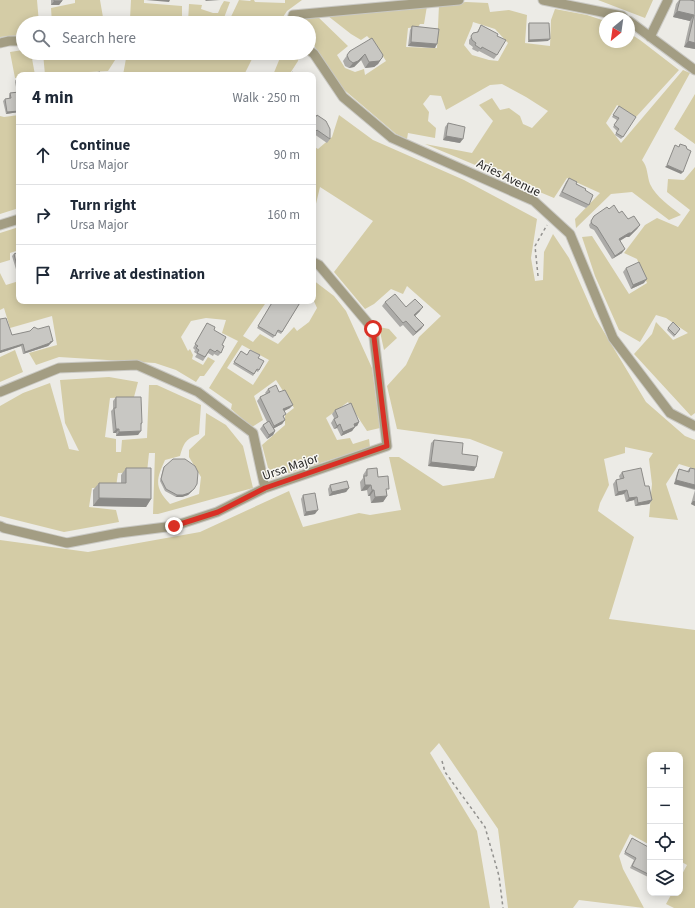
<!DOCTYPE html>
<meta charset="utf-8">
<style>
body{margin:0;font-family:"Source Sans 3",sans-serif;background:#f6f6f7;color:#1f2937}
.controls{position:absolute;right:12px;bottom:12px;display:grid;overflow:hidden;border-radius:8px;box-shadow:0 2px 10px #0003}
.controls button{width:36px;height:36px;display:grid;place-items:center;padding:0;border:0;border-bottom:1px solid #e0e1e3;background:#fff;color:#1f2937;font:20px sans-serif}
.compass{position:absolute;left:599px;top:12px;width:36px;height:36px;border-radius:50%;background:#fff;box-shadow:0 2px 10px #0003;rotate:209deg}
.stop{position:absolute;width:12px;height:12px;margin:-9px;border:3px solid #d93025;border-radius:50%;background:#fff}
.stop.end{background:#d93025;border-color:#fff;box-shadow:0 1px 4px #0008}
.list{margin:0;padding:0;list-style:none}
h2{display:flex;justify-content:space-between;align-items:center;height:52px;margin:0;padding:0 16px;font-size:17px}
h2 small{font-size:13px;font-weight:400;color:#747a83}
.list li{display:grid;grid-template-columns:26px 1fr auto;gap:12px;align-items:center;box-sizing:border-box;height:60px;padding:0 16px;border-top:1px solid #e0e1e3}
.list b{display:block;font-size:15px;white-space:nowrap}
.list p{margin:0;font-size:13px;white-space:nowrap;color:#747a83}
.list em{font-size:13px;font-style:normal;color:#747a83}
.icon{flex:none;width:22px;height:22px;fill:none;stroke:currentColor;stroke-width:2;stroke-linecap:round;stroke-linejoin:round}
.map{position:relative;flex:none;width:695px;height:908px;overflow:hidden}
.search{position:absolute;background:#fff;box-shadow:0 2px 10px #0003;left:16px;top:16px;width:300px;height:44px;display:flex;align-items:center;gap:10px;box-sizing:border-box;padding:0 14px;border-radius:22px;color:#747a83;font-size:15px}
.panel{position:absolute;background:#fff;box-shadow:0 2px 10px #0003;left:16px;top:72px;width:300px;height:232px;border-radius:8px}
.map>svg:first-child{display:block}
.green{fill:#d4cca6;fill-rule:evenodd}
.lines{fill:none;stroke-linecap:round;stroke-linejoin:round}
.minor-casing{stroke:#c9c8c3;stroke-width:11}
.path{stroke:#92918e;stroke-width:1.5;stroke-dasharray:3 3;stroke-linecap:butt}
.minor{stroke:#a39d83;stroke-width:9}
.wall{fill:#acaba8}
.shaded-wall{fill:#8c8b88}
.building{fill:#c8c7c3;stroke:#8c8b88}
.route{stroke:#d93025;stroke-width:5}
.labels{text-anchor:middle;stroke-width:3;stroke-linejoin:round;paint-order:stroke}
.street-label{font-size:13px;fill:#282726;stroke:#f9f8f4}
</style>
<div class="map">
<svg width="695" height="908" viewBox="0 0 695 908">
<rect width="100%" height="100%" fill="#ecebe6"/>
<path class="green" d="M0,0h37l2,23h-16v12l-23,2z
M75,0h25l4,23h-52l-1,-15 24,-5z
M131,0h13v3l38,3v15l-52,-2z
M239,0l11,1 1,-1h3l1,2 30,1v-3h17l-15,11 -8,12h-51z
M598,0h55l-8,18z
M224,1l6,1 -8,21 -34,-1 1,-18 13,1 -1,4 12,4h5l3,-7z
M466,2l22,1 2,9 19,-2 18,5 -2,28 25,3 1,-26 4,-11 32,6 18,6v21h24v-9l11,7 39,30 -43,47 -19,-12 -11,18 15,20 62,-73 7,3 -48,87c6,7 5,16 8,24 6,13 20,22 31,31l-12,5 -37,-28 -21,2 -35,34 -1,-9 25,-26 -33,-15 -13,20 -129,-54 47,9 21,-32 -14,-16 13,-7 8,12 9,-2 11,8 3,8 9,4 16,-17 -22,-14 -24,-13 -12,1 -44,25 -5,-14 -11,-1 -7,9 6,8 -1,9 8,7 -1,10 -27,-5 -1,6 -11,-5 -54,-46 -33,-50v-15h-14l2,-4 20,-3 31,30 -11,9 8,13 10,4 9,-3 1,6 21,-14 -10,-16 -9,-9 -6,4 -10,-6 -23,-18 74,-6 25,-4 -3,18h-4l-2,3 -10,1 -2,19 31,1 2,-43zM473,22l22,7 13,14 -10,18 -9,-1 -17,-5 -8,-10 8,-19z
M23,50v3h8l4,22h-16v3h-4l-5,-26z
M43,53h74v4l-9,14 -39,2v2h-24z
M127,53h128l-11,22h-121z
M282,53h18l-2,8 -9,14h-16z
M695,94v50l-21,-15z
M19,115v93l-19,6v-98l4,1z
M339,115l34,25 91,40 73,39 -6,39 4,23 8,-1 1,-28 9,-18 16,24 26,59 51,85 39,34 10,4v29l-16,-5 -13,20 12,36 -29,-3 3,-33 -3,-25 4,-6 -28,-6v6l-21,6 5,26 -9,18 -2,8 36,26 -25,82 86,11v278h-21l-8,-4 6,-11h8v-15l7,-13 -7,-4v-106h-30v90l-20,-11 -11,22 4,13 21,39 -65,-8 -6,8h-65l-10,-79 -59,-86 -9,10 47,78 13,77h-490v-368l88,12 112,-20 89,-41 14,36 56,-14 11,2 31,-5 -12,-53h10l44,29 51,-8 9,-26 -33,-13 -73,-10 -10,-43 19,-21 13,-28 22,-21 -34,-30 -4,8 -12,-5 -17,15 -9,5 -31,-37 39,-51 -53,-34 -5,21 -2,1v-63l5,3 14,-12z
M695,167v246l-4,3 -57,-62 18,-20 4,-12 17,18 15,-7 -22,-15 -10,-3 -16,27 -21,-12 -24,-54 -13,-39 10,-1 37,58 18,-11 -10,-24 -13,-6 21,-28 12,-7 21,9 12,-17 -23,-18 1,-13 16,1z
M19,227v23l-9,3v7l-10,3v-30z
M0,273l6,12 13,-4v20h248l-24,35 10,6 7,-8 18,10 16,-17 3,4 12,-9 8,-14 -4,-9v-19l21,16 12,15 26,57 8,60 -13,3 -19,-29 -22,16 11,22 13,-2 3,6 16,-5 1,8 -99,32 -9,-34 23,-20v-10l9,-7 -18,-28 -22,16 9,24 -11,7 -21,-18 1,-5 -23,-16 29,-47 -16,-8 4,-13 -20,-2 -15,3 -10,16 7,14 2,-2 3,6 -1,4 11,6 5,-8 7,4 -11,15h-4l-4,6 -20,-12 -21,-7 -96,-6 -23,8 -7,-12 28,-8 -5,-29 -42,12 -6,-20 -4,2zM242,345l27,15 -16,25 -26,-17z
M379,327l10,2 8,9 -13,12z
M15,350l8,22 -23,10v-25z
M109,377l29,5 -4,15 -24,1 -5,39 11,2v13h5l1,-12 25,-2 2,-53h8l44,20 -2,29c-13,5 -15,8 -19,22l-15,4c-9,20 -11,27 5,44l29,-10 2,-17 -12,-20v-7l16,-15 1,-22 20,12 17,21 10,42 -95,26h-5l2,-61h-6l-2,19 -29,1 -2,14 -24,1 -3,19 27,3 3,12 -55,10 -64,-16v-110l23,-13 27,-10 19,66 10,2 -14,-28 -5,-43z"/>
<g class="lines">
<defs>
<path id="minor" d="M543,0l79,16 2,2
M629,21l66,49
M291,23l2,-8 166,-15
M650,37l18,-37
M0,43l9,-2h14
M309,50l5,4 29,43 49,41 142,63 36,33 43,104 57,75 25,13
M0,225l19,-6
M0,392l59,-24 78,-3 61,27 55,41 12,55
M0,526l4,2 63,15 52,-10 55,-7 43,-14 48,-24 122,-42 -14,-117 -54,-64 -6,-3"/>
</defs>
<use href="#minor" class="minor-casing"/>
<path class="path" d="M538,276l-3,-30 12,-21
M442,761l3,11 40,55 14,49 4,32"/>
<use href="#minor" class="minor"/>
</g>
<path class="wall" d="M51,0h11v1l-3,4h-8z
M679,0h11l5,1v48l-11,-2 6,-26 -17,-4 3,-13z
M529,23l19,18 -20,1v-17z
M481,25l16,11v19l-3,4 -15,-8 -1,1 -6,-3 1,-2 -4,-3v-4l2,-3 2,-4 4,-1z
M412,26l23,22 -27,-2 2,-16z
M350,51l32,7 -4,6 -4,3 -9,1 -4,-8 -7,7 -5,1 -4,-2 -2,-5z
M19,79v33l-13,2 -3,-13 2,-2 4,-1v-3l1,-2 7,-1 -2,-10 1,-2z
M619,106l4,31 -2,2 -6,-4 2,-4 -4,-4 4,-7 -5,-3z
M313,121l17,18 -3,4 -13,-9 -1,1z
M448,123l12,20 -17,-3 2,-13z
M569,178l16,12 4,15 -3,3 -27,-12 7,-14z
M609,209l10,4 9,6 12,6 -3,4 -8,8h-3l-6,4 2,12 -10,6 -18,-29 -4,-2 -1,-3 5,-9z
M19,252v24h-1l-6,-20 2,-2z
M626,268l18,15 -13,6 -8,-17z
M273,301h28l-20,33 -4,-2 -4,6 -16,-10z
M385,302l21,5 14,4 -5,5 9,9 -3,4 -8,7 -10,-11 -3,2 -18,-21z
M0,319l12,16 41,6 -5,5 -25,8 -2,-8 -21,7z
M207,323l7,7 8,15 -1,8 -3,3 -4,-2 -1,2 -5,-3 -5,8 -8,-4 2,-3 -3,-2 1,-2 -2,-2z
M668,328l12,1 -6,8 -7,-7z
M241,351l6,4 11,3 1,12 -1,2 -2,-1 -3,5 -20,-12z
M268,389l11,3 11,16 -6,3v6l1,3 -3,4 -8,4 1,3 -2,4 -6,4 -7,-10 3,-4 4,-3 -10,-21 3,-4 6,-3 -1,-1z
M116,397l26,26 -1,2 -3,10 -22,1v-3h-3l-2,-22 2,-2v-8z
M335,410l24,12 -2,4h-2l-3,5 -11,5 -4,-8 -3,1 -3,-6 3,-5 -2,-4z
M434,440l28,14 12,17 -46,-5 3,-23z
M164,467l28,24 -4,4 -6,2h-6l-11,-6 -5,-10 3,-12z
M126,468l25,31 -5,8 -53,-1v-16l6,-7h22v-8z
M690,468l5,1v37l-4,-2 4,-14 -21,-6 3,-11 2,-4 8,2z
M367,469l20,23v4l-4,6 -12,1 -1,-7h-2l-1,-6 -6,1 -1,-9 3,-4v-3z
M622,472l23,14 7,14 -3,4 -14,2 -1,-6 -8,2 -2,-8 -9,2 -2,-12 3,-4 4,-1 -1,-3z
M330,485l19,3 -3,4 -17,4 -1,-7z
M303,495l12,19 -11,2 -3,-17z
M632,838l18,10v30l-20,-10 4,-8 -10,-6z"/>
<path class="shaded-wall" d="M146,0h24l-1,2z
M206,0h14l-15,1z
M54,1h8l-3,4h-8z
M677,11l17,4 -4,6 -17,-4z
M550,39l-2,2 -20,1 1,-2z
M688,41l7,2v6l-11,-2z
M411,42l26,2 -2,4 -27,-2z
M365,54l-4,6 -7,7 -5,1 4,-5z
M382,58l-4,6 -4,3 -9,1 4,-6z
M19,111v1l-13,2 1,-2z
M446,136l17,3 -3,4 -17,-3z
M667,165l16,7 -2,2 -16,-7z
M640,225l-3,4 -8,8h-3l-10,6 3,-4z
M625,249l-3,4 -10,6 3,-3z
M647,279l-3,4 -13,6 2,-4z
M423,307l-3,4 -8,8 2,-4z
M424,325l-3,4 -8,7 3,-4z
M53,341l-5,5 -25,8 2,-2 25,-10z
M23,344l-2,2 -21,7v-2z
M293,405l-3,3 -10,5 3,-4z
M285,420l-3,4 -11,6 3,-4z
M359,422l-2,4 -6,2 3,-4z
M340,424l-3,4 -3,1 3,-3z
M355,427l-3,4 -11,5 2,-4z
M116,429h3l-3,4h-3z
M141,431l-3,4 -22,1 3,-4z
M275,431l-2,4 -6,4 2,-4z
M431,462l45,5 -2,4 -46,-5z
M676,480l19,5v4l-21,-5z
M365,485h6l-4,5 -6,1z
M349,488l-3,4 -17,4 3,-4z
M194,489l-6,6 -6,2h-6l1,-2z
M372,490h2l-4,6h-2z
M627,490l-3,4 -9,2 3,-4z
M387,496l-4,6 -12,1 4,-6z
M637,497l-3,3 -8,2 3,-4z
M99,498l52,1 -5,8 -53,-1z
M652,500l-3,4 -14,2 3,-3z
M693,501h2v5l-4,-2z
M318,510l-3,4 -11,2 2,-4z"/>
<path class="building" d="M54,0h8v1h-8z
M680,0h10l5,1v42l-7,-2 6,-26 -17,-4z
M529,23h20l1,16 -21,1z
M481,25l17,9 -1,2 9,4 -9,15 -15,-8 -1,2 -6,-4 1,-2 -4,-3 -1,-4 2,-3 5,-1z
M412,26l27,3 -2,15 -26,-2z
M372,38l11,17 -1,3 -3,3 -10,1 -4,-8 -7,7 -5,2 -4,-3 -2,-5 3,-4z
M100,72v3h-17z
M292,72l5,3h-7z
M19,79v32l-12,1 -2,-13 6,-1 -1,-5 9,-1 -3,-12z
M619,106l17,11 -13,20 -7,-4 3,-4 -5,-4 5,-7 -6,-3z
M317,115l9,6 4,8v10l-13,-9 -4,4v-13z
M448,123l17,4 -2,12 -17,-3z
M680,144l6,2 1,3 4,2 -8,21 -16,-7 8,-20 4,2z
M569,178l8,4 -1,2 10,5 -1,1 8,5 -4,10 -27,-13z
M614,205l5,8 3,-2 6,8 6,-3 6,9 -9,8h-2l-10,6 6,10 -10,7 -18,-29 -5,-3 -1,-3 3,-5 13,-9 2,2z
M19,252v22l-5,-20z
M639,262l8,17 -14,6 -7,-17z
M395,294l11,13 9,-8 8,8 -9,8 10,10 -8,7 -10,-11 -3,2 -18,-21z
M273,301h28l-19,31 -4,-2 -3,6 -17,-10z
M6,318l6,17 18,-4 4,-4 4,2 11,-3 4,15 -3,1v1l-25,9 -2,-8 -23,7v-32z
M673,322l7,7 -5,6 -7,-7z
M207,323l8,4 -1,3 12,7 -4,8 2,1 -3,7 -4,-3 -2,2 -5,-3 -5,8 -8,-4 2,-3 -3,-2 2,-2 -3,-2z
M250,350l10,5 -2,3 6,3 -5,9 -2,-1 -3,5 -20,-12 7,-11 6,4z
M276,385l3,7 6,-2 8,15 -10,4 3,5 -3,2 2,4 -11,6 -14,-29 10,-5 -2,-3z
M116,397h25l1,26h-1v8l-22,1v-3h-3l-2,-21h2z
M351,403l8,19 -5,2 1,3 -12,5 -3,-8 -3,2 -3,-7 4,-2 -3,-7z
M269,421l6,10 -6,4 -6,-10z
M434,440l29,3 -1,11 16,2 -2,11 -45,-5z
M173,459h12l10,7 3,6 -1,12 -3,5 -5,4 -6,2h-6l-11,-6 -5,-10 3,-12z
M126,468h25v31l-52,-1v-15h27z
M377,468l1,9 10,-1 1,13h-3l1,7 -12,1 -1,-7h-2l-1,-5h-6l-1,-9h3v-7z
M641,468l4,18h4l3,14 -14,3 -1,-6 -8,1 -2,-8 -9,2 -2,-12 8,-2 -2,-6z
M690,468l5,1v16l-19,-5 3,-11 10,3z
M347,481l2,7 -17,4 -2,-7z
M315,493l3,17 -12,2 -3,-17z
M632,838l18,10v27l-18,-9 4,-8 -11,-6z"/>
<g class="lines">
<path class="route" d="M174,526l44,-14 47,-24 122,-42 -14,-117"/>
</g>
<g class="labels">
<g class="street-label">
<text transform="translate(509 177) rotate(26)" y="5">Aries Avenue</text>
<text transform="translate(290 466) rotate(-19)" y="5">Ursa Major</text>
</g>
</g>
</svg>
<div class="controls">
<button>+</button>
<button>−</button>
<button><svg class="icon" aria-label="locate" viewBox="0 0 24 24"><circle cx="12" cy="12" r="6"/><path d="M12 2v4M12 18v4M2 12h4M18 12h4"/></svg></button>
<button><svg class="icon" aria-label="layers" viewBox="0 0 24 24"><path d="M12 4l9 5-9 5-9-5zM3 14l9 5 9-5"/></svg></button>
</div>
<svg class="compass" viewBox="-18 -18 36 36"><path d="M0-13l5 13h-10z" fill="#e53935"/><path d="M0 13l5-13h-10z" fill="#747a83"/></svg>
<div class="stop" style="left:373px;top:329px"></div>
<div class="stop end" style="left:174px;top:526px"></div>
<div class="search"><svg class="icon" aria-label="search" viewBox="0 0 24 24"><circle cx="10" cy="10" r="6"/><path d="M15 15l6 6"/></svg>Search here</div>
<section class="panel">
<h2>4 min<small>Walk · 250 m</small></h2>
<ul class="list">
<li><svg class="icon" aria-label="ahead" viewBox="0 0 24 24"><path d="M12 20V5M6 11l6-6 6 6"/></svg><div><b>Continue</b><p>Ursa Major</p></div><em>90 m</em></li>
<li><svg class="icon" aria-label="right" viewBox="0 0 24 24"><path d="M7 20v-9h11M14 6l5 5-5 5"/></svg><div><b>Turn right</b><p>Ursa Major</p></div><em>160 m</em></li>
<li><svg class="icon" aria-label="arrive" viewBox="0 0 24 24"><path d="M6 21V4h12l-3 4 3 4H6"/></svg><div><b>Arrive at destination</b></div></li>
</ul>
</section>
</div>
